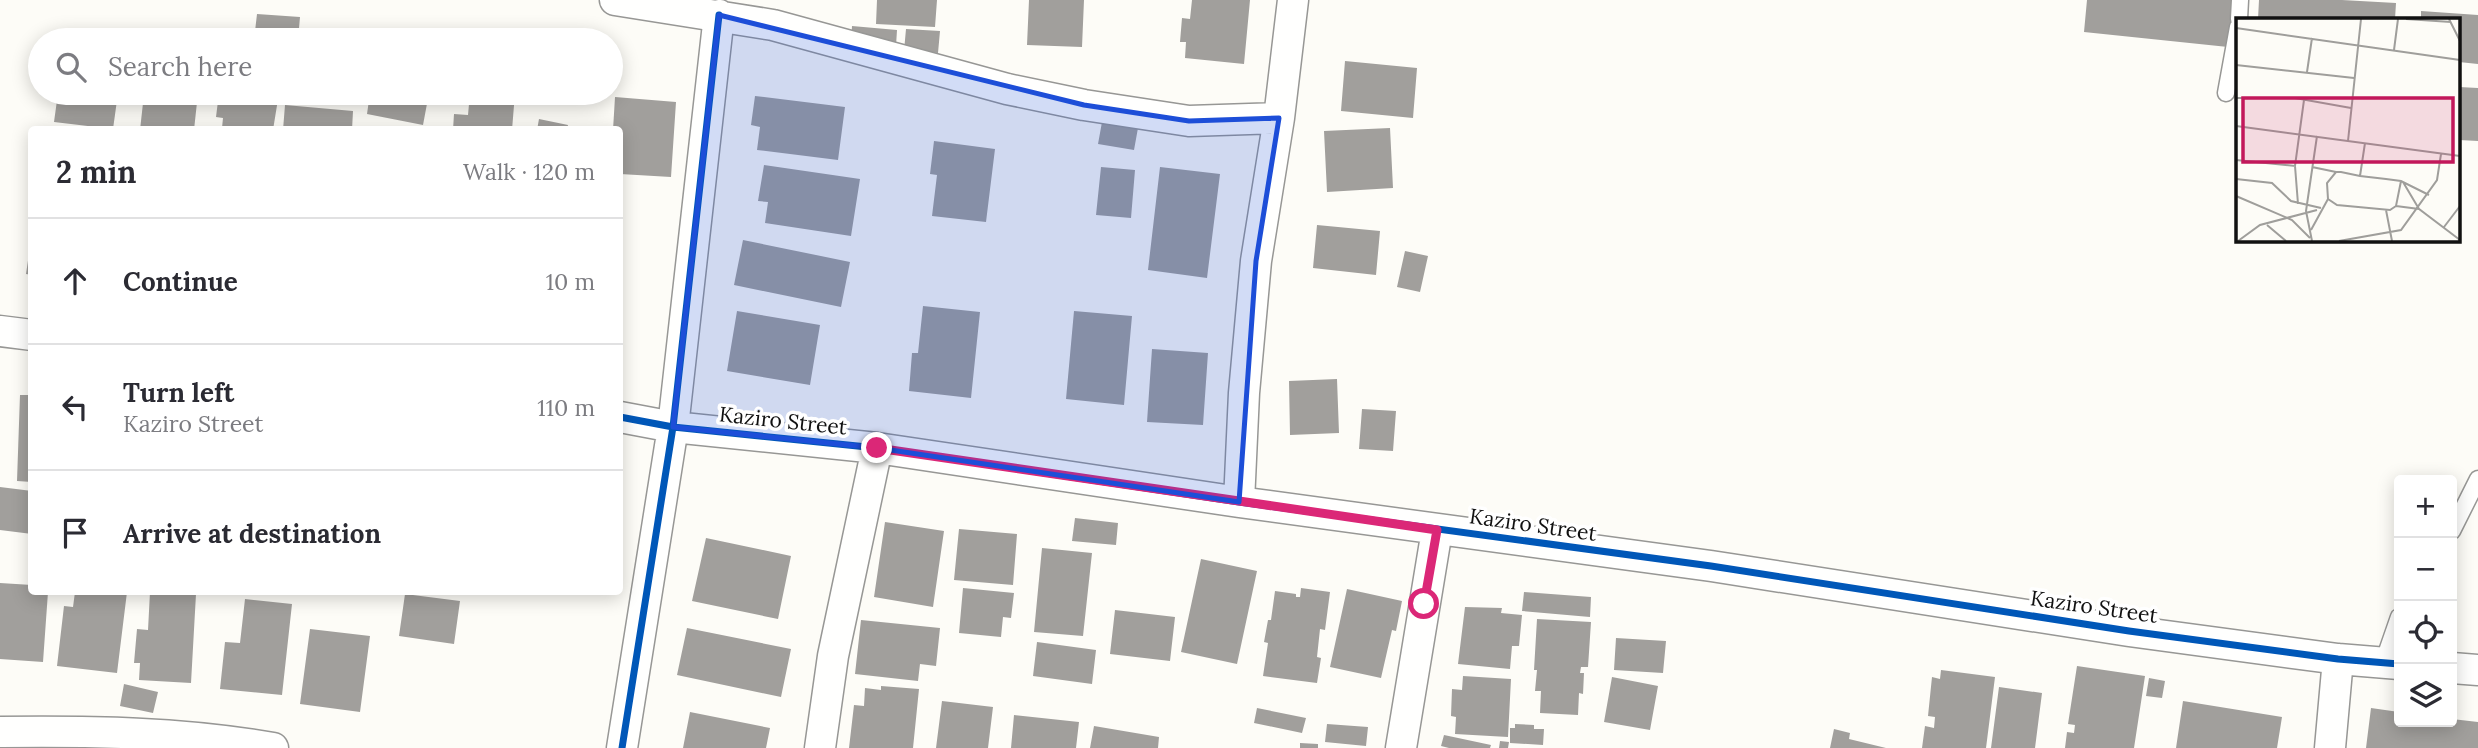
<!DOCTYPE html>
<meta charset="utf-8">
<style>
body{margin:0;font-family:Lora,serif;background:#f7f7f7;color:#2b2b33}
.controls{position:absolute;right:21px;bottom:21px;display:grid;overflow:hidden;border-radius:7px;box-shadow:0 4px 18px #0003}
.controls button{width:63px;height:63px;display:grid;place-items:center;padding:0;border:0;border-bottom:2px solid #e1e1e2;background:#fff;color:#2b2b33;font:35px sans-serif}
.stop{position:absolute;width:21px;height:21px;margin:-16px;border:5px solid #db2777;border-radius:50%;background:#fff}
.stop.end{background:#db2777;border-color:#fff;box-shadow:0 2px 7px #0008}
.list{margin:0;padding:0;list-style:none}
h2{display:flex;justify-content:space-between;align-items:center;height:91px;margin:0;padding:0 28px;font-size:30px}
h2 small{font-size:23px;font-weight:400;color:#7c7c81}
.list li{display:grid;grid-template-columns:46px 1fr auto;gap:21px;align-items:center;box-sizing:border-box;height:126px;padding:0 28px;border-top:2px solid #e1e1e2}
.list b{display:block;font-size:26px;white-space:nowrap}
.list p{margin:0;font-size:23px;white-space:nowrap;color:#7c7c81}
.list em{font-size:23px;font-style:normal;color:#7c7c81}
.icon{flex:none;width:38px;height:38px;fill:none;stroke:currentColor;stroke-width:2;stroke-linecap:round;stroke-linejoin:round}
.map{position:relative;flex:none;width:2478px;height:748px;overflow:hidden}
.search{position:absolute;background:#fff;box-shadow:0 4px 18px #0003;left:28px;top:28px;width:595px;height:77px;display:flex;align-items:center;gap:18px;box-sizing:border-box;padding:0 24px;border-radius:38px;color:#7c7c81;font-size:26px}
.panel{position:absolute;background:#fff;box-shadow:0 4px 18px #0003;left:28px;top:126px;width:595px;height:469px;border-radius:7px}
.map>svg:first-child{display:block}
.building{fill:#a19f9c}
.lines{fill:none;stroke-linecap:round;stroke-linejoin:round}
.lane-casing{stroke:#979795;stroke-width:19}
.street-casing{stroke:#979795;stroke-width:33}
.lane{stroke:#fffffe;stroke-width:16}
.street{stroke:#fffffe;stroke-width:30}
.cycleway-casing{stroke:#fff;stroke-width:11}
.cycleway{stroke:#0057b8;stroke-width:7}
.route{stroke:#db2777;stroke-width:9}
.marked{fill:#1d4ed8;fill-opacity:0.2;stroke:#1d4ed8;stroke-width:5;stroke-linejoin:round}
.labels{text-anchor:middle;stroke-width:7;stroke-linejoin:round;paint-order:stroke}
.street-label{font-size:21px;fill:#111;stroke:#fff}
.inset-road{fill:none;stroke:#9f9e9b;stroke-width:2}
.view{fill:#c2185b;fill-opacity:0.15;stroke:#c2185b;stroke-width:3.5}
.inset-edge{fill:none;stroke:#111;stroke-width:3.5}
</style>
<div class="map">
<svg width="2478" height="748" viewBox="0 0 2478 748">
<rect width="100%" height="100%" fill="#fdfcf7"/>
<path class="building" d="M877,0h60l-2,27 -59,-3z
M1029,0h55l-2,47 -55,-2z
M1192,0h58l-6,64 -59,-6 1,-16h-6l2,-24 8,1z
M2087,0h146l-5,47 -144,-15z
M2259,0h83l54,3 -1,16h-137z
M2421,11l57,4v49l-19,-2v-43h-38z
M257,14l43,3 -2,23h-44z
M852,26l45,4 -1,16 -45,-2z
M906,29l34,2 -2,22 -34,-2z
M96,35l26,4v1h-27z
M1345,61l72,7 -4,50 -72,-7z
M2459,87l19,1v53l-19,-1z
M58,93h60l-5,36 -59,-7z
M137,93h61l-4,37h-54l3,-27h-7z
M219,93h60l-6,37 -51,-2 1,-10 -7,-1z
M367,93h62l-6,32 -56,-11 2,-14h-3z
M470,93h45l-3,37h-59l1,-16 14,1z
M755,96l90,11 -7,53 -81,-10 3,-23 -9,-2z
M615,97l61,5 -5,75 -51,-3v-44h-7z
M285,105l68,6 -1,19h-69z
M539,119l29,6 -1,5h-30z
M1102,122l36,6 -4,22 -36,-6z
M1390,128l3,60 -66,4 -3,-61z
M934,141l61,8 -9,73 -54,-6 5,-41 -7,-1z
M764,165l96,14 -9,57 -86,-13 3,-21 -10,-1z
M1101,167l34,3 -4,48 -35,-3z
M1160,167l60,7 -13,104 -59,-8z
M1317,225l63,6 -4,44 -63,-7z
M743,240l107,22 -9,45 -107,-22z
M30,247h2v28l-6,-1z
M1405,251l23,5 -8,36 -23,-5z
M923,306l57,6 -9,86 -62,-7 3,-38h6z
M737,311l83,14 -10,60 -83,-14z
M1074,311l58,5 -8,89 -58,-6z
M1152,349l56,4 -5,72 -56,-3z
M1337,379l2,54 -49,2 -1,-54z
M20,395h12v87l-15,-1z
M1362,409l34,2 -3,40 -34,-2z
M0,487l32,4v43l-32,-4z
M1075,518l43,5 -2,22 -44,-4z
M885,522l59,9 -11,76 -59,-10z
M959,529l58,5 -4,51 -59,-5z
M706,538l85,18 -13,63 -86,-18z
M1042,548l50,5 -9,83 -49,-4z
M1201,559l56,12 -20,93 -56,-12z
M0,583l32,2v7h16l-5,70 -43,-3z
M963,588l51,5 -3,25 -8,-1 -2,20 -42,-4z
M1301,588l29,4 -5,38 -5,-1 -3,28 4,1 -4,25 -54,-7 5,-33 -4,-1 4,-22h3l4,-29 21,3v3h4z
M1347,589l55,12 -6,30 -4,-1 -11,48 -51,-11z
M75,592h52l-10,81 -60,-7 7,-60 9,1z
M150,592l46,2 -5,89 -52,-3 1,-17h-6l3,-34 11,1z
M1524,592l67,5 -1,20 -68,-6z
M405,594l55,7 -6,43 -55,-8z
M245,599l47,5 -10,91 -62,-6 5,-47 15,1z
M1465,607l37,1 -1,5 21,2 -3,31h-7l-2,23 -52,-5z
M1115,610l60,7 -5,44 -60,-7z
M1537,619l54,3 -3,45h-7l-1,6h4l-1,21 -4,-1 -1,22 -38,-2 1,-22h-6l2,-21h-3z
M861,620l79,8 -4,38 -16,-2 -2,17 -63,-7z
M687,628l104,21 -10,48 -104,-22z
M310,629l60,7 -10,76 -60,-8z
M1616,638l50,3 -3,32 -49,-3z
M1037,642l59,8 -4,34 -59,-8z
M2077,666l68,10 -11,72h-69l2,-16 7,1 1,-8 -7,-1z
M1941,670l54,7 -9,71h-64l3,-22 9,2 1,-11 -7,-1 4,-39 8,2z
M1463,676l48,3 -3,58 -53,-3 1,-17 -5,-1 1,-27 10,1z
M1612,677l46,9 -8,44 -46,-8z
M2149,678l16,3 -3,17 -16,-2z
M124,684l34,8 -5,21 -33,-7z
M881,686l38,3 -6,59h-64l5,-43 10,1 1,-18 16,2z
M1999,687l43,6 -7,55h-44z
M942,701l51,6 -5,41h-52z
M2183,701l99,16 -5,31h-101z
M1257,708l49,10 -4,15 -48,-10z
M2371,708l28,4v10h53v-3l26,3v26h-112z
M690,712l80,16 -4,20h-83z
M1014,715l65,7 -3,26h-65z
M1327,724l41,3 -2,19 -41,-4z
M1515,724l19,1v4h10l-1,16 -33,-2v-15h5z
M1094,726l65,11 -1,11h-68z
M1834,729l16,4 -1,6 37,9h-56z
M1444,735l47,10 -1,3h-41l-8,-2z
M1500,741l9,1 -1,6h-9z
M1300,743l18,1v4h-18z"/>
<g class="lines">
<defs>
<path id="lane" d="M2239,19l1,-19
M2226,93l12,-66
M2452,531l26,-52
M2383,663l16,-46"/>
<path id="street" d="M615,0l158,25 234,64 77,16 105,16 90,-3
M0,331l32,4
M620,417l53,10 204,21 362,54 472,64 418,65 209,28 61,5
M1239,502l5,-109 12,-132 23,-143 14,-118
M2452,668l26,2
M0,732c93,-1 182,0 273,16
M622,748l51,-321 46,-412
M820,748l13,-92 44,-208
M1401,748l36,-218
M2330,748l8,-89"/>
</defs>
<use href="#lane" class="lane-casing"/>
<use href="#street" class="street-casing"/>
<use href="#lane" class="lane"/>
<use href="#street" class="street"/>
<defs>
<path id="cycleway" d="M620,417l53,10 204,21 362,54 472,64 418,65 209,28 61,5
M622,748l51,-321 46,-412"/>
</defs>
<use href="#cycleway" class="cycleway-casing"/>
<use href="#cycleway" class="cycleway"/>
</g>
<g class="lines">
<path class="route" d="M877,448l560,82 -13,74"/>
</g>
<path class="marked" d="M719,15l365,90 105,16 90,-3 -23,143 -17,241 -362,-54 -204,-21z"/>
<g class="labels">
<g class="street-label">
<text transform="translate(783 421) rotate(6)" y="7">Kaziro Street</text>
<text transform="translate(1533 525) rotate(8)" y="7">Kaziro Street</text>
<text transform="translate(2094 607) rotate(8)" y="7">Kaziro Street</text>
</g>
</g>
<g transform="translate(2236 18)">
<rect width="224" height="224" fill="#fdfcf7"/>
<path class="inset-road" d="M170,1l45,3M213,1l11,22M0,10l224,32M158,32l4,-31M0,47l118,13M71,54l5,-34M0,80h59l56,10M0,108l224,30M112,123l13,-122M0,142l59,6 9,-66M59,148l3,38M76,149l24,5M124,158l5,-33M0,161l36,4 19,18 30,7M165,163l-5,25 -6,4 -53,-5 -9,-6 -1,-16 9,-11h5l19,4 26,3 15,2 28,14M167,164l16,27M0,178l56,24 18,18M160,188l23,3 41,31M150,192l6,31M31,207l19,16M208,209l16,-21M75,212l17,-31M2,223l22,-16 57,-15M76,223l-6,-30 11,-75M103,223l62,-11 36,-50 4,-26"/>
<path class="view" d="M7,80h210v64h-210z"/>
<rect width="224" height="224" class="inset-edge"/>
</g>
</svg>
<div class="controls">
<button>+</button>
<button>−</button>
<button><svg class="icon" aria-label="locate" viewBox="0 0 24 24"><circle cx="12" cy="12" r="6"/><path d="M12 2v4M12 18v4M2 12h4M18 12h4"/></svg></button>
<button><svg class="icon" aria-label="layers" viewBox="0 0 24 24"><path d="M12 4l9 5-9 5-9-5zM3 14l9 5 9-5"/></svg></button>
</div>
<div class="stop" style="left:1424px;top:604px"></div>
<div class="stop end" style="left:877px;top:448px"></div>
<div class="search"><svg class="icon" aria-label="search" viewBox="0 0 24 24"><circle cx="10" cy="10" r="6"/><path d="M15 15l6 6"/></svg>Search here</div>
<section class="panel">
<h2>2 min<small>Walk · 120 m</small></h2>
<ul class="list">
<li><svg class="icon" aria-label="ahead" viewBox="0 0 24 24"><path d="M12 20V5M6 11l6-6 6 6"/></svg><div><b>Continue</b></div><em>10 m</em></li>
<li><svg class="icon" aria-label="left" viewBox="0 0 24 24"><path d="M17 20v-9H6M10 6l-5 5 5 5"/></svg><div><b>Turn left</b><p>Kaziro Street</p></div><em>110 m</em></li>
<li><svg class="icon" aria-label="arrive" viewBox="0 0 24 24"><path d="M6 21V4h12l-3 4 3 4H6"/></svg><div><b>Arrive at destination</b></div></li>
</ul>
</section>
</div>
